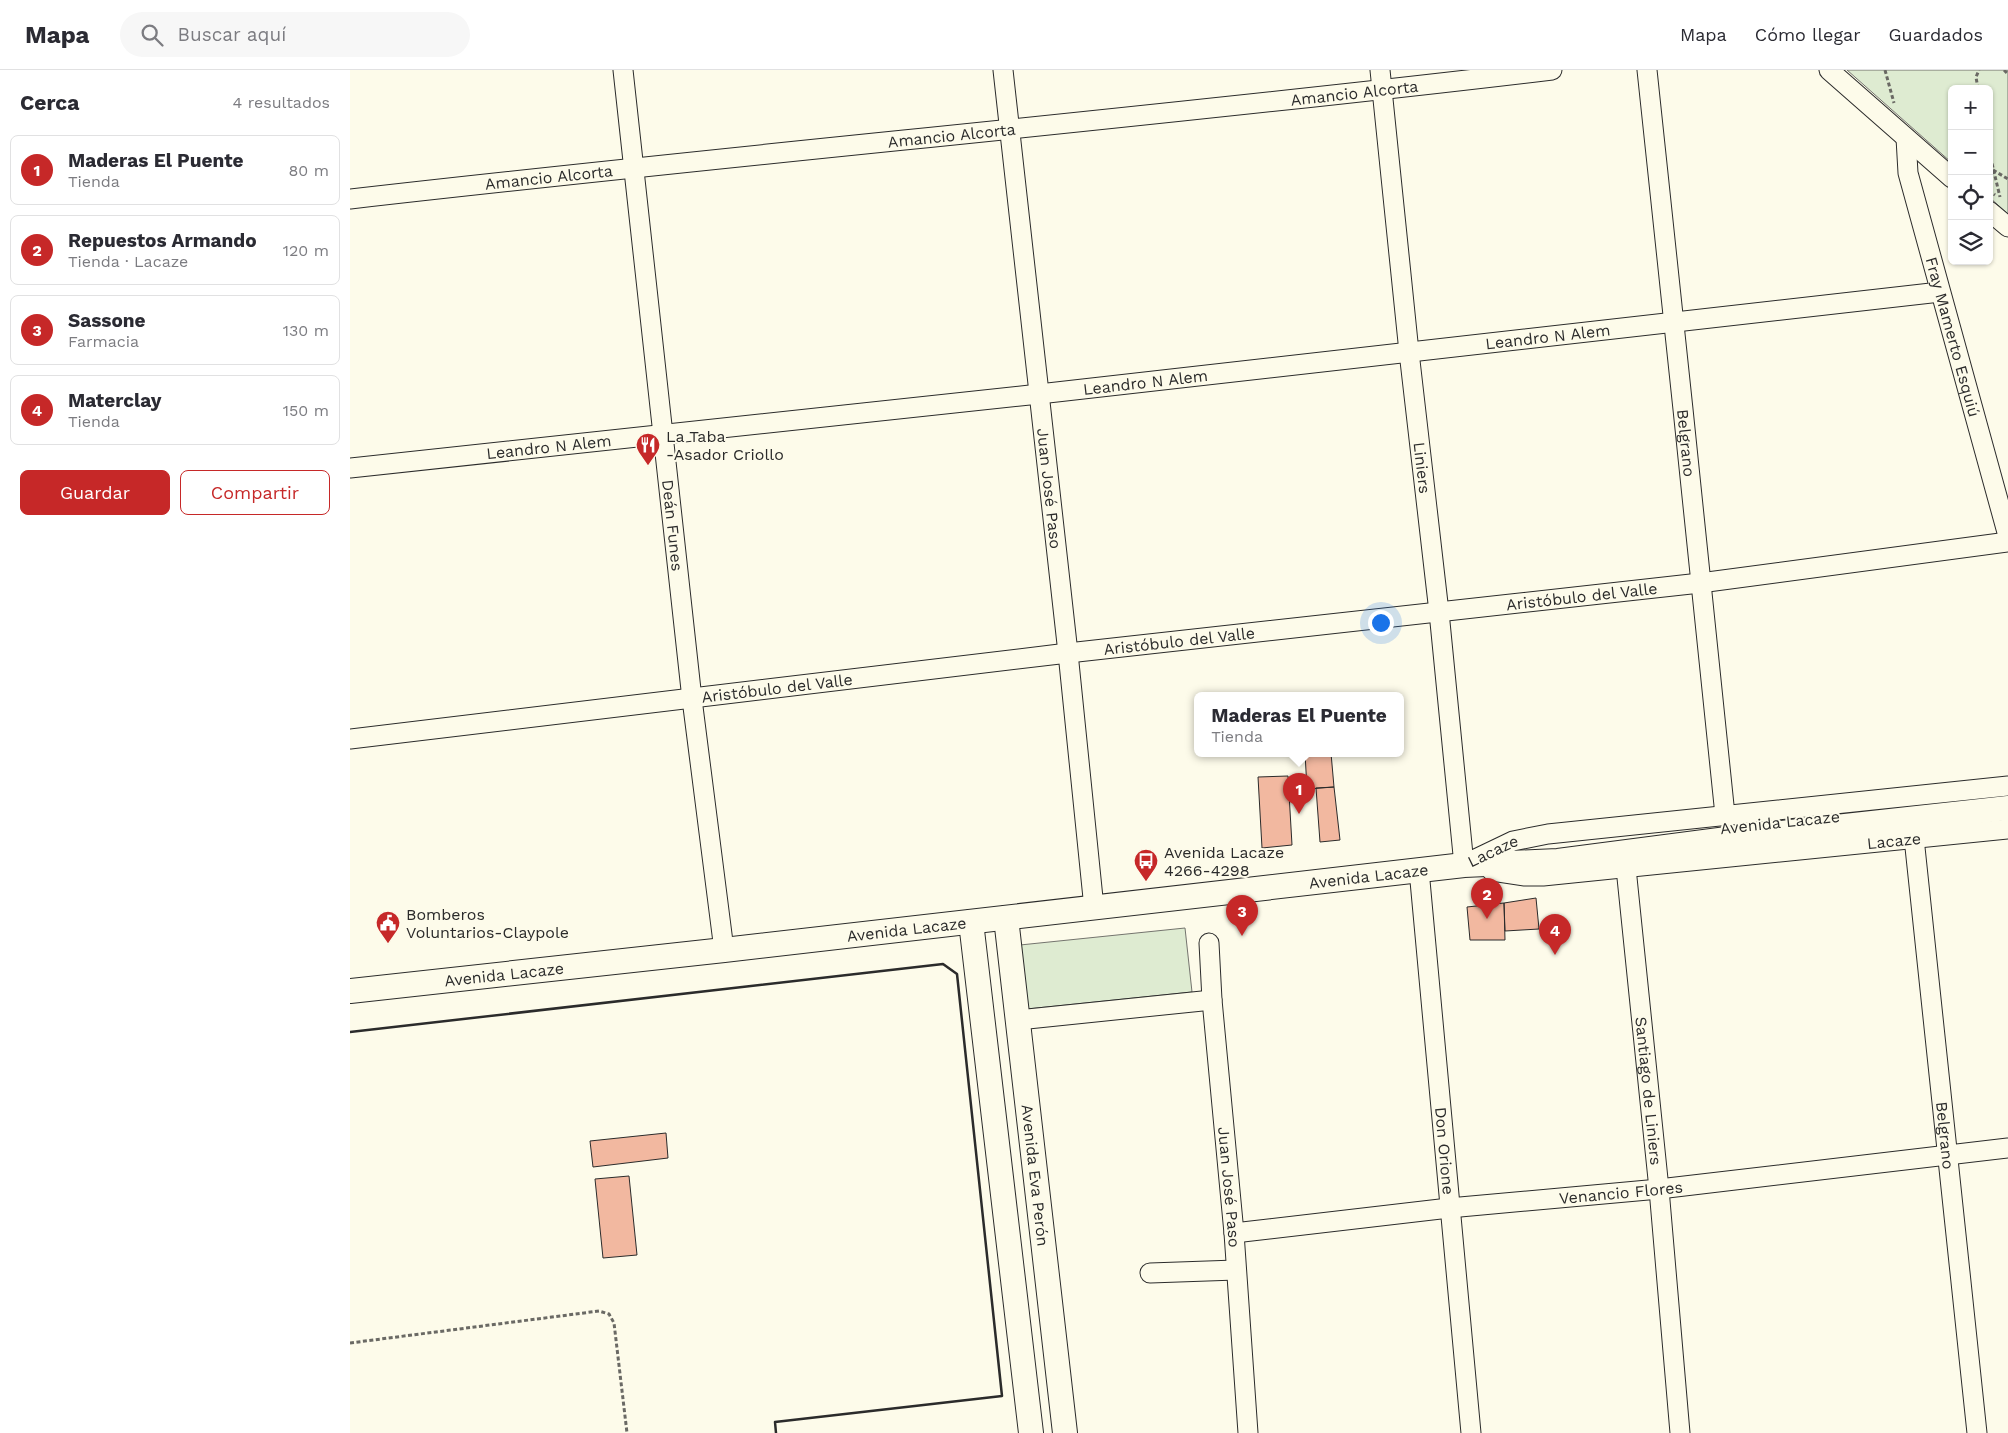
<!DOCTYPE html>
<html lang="es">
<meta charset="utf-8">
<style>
body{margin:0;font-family:"Work Sans",sans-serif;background:#f7f7f7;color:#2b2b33}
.controls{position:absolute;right:15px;top:15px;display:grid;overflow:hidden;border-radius:8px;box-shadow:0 1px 4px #0004}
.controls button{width:45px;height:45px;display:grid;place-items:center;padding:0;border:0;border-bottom:1px solid #e1e1e2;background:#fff;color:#2b2b33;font:25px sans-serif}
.you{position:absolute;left:1030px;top:552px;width:18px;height:18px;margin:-12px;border:4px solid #fff;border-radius:50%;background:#1a73e8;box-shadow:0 0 0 8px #1a73e833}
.badge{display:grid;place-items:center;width:32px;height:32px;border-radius:50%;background:#c62828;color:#fff;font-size:16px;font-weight:700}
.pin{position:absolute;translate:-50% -41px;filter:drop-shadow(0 1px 2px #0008)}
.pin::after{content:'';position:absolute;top:26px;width:18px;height:15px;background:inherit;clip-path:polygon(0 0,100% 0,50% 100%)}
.popup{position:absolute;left:844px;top:622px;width:210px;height:65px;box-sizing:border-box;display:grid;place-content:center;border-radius:8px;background:#fff;filter:drop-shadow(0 1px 4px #0005);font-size:16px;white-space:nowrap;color:#7c7c81}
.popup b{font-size:19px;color:#2b2b33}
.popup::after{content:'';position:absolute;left:50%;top:100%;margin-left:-10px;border:10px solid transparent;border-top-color:#fff}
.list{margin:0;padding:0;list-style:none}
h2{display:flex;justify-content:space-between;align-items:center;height:65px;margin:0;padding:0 20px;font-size:21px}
h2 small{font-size:16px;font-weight:400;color:#7c7c81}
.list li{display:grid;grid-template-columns:32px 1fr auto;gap:15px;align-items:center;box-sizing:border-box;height:70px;margin:0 10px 10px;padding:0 10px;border:1px solid #e1e1e2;border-radius:8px}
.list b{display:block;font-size:19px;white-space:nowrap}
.list p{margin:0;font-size:16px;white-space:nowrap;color:#7c7c81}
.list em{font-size:16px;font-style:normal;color:#7c7c81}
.actions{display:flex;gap:10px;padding:15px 20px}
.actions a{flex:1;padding:11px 0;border:1px solid #c62828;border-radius:8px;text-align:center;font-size:18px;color:#c62828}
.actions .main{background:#c62828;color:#fff}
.icon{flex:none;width:28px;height:28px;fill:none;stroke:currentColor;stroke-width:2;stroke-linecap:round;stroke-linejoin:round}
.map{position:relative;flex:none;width:1658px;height:1363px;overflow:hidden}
header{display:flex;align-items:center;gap:30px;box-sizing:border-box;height:70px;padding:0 25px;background:#fff;border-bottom:1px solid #e1e1e2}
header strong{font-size:24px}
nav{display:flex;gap:28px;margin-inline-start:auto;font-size:18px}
.search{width:350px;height:45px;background:#f7f7f7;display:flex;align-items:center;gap:12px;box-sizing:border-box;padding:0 18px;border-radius:28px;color:#7c7c81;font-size:19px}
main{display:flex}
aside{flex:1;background:#fff}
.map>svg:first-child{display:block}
.green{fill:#deebd1;stroke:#74746e}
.building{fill:#f2b8a0;stroke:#2b2b2b}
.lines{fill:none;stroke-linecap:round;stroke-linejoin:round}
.minor-casing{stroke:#2b2b2b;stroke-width:21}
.major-casing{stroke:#2b2b2b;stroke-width:26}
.path{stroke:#6a6964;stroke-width:3;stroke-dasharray:4 2.5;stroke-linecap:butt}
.minor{stroke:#fdfbea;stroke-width:19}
.major{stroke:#fdfbea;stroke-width:24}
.wall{stroke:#2b2b2b;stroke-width:2.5}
.labels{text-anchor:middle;stroke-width:4;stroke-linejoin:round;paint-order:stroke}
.street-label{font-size:16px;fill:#2b2b2b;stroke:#fdfbea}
.poi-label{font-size:16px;fill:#2b2b2b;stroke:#fdfbea;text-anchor:start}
</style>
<header>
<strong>Mapa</strong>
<div class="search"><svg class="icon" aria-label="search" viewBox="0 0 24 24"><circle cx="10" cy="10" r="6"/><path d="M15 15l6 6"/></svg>Buscar aquí</div>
<nav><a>Mapa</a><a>Cómo llegar</a><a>Guardados</a></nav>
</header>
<main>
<aside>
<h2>Cerca<small>4 resultados</small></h2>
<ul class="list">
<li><span class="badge">1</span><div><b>Maderas El Puente</b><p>Tienda</p></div><em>80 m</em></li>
<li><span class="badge">2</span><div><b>Repuestos Armando</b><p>Tienda · Lacaze</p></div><em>120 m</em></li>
<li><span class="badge">3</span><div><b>Sassone</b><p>Farmacia</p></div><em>130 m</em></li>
<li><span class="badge">4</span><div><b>Materclay</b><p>Tienda</p></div><em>150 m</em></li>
</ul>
<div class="actions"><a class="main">Guardar</a><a>Compartir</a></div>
</aside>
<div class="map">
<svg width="1658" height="1363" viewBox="0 0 1658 1363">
<rect width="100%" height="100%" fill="#fdfbea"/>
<path class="green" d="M1497,0h161v144l-19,-17v-108h-37v74z
M835,858l7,64 -165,17 -7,-64z"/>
<path class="building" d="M955,683h26l3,34 -27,2z
M938,706l4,69 -30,3 -4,-71z
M984,717l6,53 -20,2 -4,-54z
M1186,828l3,31 -34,2 -1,-28z
M1154,833l1,37h-35l-3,-33z
M316,1063l2,25 -75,9 -3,-26z
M279,1106l8,79 -34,3 -8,-79z"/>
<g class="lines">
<defs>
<g id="minor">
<path id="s1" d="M273,0l69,629 32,251"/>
<path id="s2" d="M653,0l65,583 26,255"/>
<path id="s3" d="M1030,0l29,282 30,260 25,253"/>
<path id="s4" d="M1297,0c28,248 51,497 78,745"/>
<path d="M1479,0l123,108"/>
<path id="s5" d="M1556,68l2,35 100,363"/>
<path id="s6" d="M0,129c400,-46 802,-81 1202,-129"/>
<path d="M1639,141l19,16"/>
<path id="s7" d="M0,398l689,-74 901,-102"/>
<path id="s8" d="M0,669l718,-86 632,-70 308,-41"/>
<path id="s9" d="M1564,768l63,595"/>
<path id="s10" d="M1115,794l48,-23 35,-7 460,-48"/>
<path id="s11" d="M1276,798l33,321 21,244"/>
<path id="s12" d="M1069,800l52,563"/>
<path id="s13" d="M1142,801l33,5h18l465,-47"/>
<path id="s14" d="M859,873l3,57 22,233 14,200"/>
<path d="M668,950l194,-20"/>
<path id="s15" d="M884,1163l215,-25 210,-19 349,-41"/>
<path d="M800,1203l86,-3"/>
</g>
<g id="major">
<path id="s16" d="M656,848l59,515"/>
<path d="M621,852l60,511"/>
<path id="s17" d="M0,921l374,-41 740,-85 94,-4 169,-22 281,-31"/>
</g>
</defs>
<use href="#minor" class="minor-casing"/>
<use href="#major" class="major-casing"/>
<path class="path" d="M1535,0l9,33
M1654,0l4,4
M1628,19l-2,-12 3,-7
M1639,81l11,46
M1643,100l15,9
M1639,120l6,5
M0,1273l249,-32 10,3 5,9 13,110"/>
<use href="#minor" class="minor"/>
<use href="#major" class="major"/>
<path class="wall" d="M0,962l593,-68 14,10 45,422 -227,26 1,11"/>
</g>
<defs>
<symbol id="restaurant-pin" viewBox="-11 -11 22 30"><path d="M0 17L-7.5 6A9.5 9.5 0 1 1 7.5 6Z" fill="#c62828" stroke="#fdfbea"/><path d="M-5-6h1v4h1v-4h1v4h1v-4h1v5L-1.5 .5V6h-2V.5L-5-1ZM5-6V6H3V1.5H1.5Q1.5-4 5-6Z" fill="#fff"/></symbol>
<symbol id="bus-pin" viewBox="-11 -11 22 30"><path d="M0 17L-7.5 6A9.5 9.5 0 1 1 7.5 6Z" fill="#c62828" stroke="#fdfbea"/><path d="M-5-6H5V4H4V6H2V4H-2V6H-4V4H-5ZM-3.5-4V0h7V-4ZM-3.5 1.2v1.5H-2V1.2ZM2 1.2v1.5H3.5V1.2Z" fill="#fff"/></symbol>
<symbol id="civic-pin" viewBox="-11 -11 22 30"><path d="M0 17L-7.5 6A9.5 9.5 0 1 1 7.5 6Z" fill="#c62828" stroke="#fdfbea"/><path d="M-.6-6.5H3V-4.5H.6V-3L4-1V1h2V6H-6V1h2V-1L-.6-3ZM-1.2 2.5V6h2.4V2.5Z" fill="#fff"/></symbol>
</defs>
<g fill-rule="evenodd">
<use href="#restaurant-pin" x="284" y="361" width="28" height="38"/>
<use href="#bus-pin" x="782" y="777" width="28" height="38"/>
<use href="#civic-pin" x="24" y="839" width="28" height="38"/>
</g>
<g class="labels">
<g class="street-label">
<text dy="6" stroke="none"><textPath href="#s6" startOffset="1010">Amancio Alcorta</textPath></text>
<text dy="6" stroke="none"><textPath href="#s6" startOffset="605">Amancio Alcorta</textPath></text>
<text dy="6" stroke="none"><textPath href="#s6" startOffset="200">Amancio Alcorta</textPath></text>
<text dy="6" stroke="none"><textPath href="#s7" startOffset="1205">Leandro N Alem</textPath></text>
<text dy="6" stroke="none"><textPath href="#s5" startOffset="205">Fray Mamerto Esquiú</textPath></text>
<text dy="6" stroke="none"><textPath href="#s7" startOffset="800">Leandro N Alem</textPath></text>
<text dy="6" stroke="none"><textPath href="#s4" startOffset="375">Belgrano</textPath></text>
<text dy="6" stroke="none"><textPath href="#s7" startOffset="200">Leandro N Alem</textPath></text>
<text dy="6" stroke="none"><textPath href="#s3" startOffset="400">Liniers</textPath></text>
<text dy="6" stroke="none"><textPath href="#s2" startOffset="421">Juan José Paso</textPath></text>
<text dy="6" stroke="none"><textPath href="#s1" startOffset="458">Deán Funes</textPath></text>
<text dy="6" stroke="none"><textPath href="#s8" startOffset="1240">Aristóbulo del Valle</textPath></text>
<text dy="6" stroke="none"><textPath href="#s8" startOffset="835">Aristóbulo del Valle</textPath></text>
<text dy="6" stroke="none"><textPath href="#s8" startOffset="430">Aristóbulo del Valle</textPath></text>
<text transform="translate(1430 752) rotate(-6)" y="6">Avenida Lacaze</text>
<text dy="6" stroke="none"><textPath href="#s13" startOffset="404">Lacaze</textPath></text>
<text dy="6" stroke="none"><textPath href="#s10" startOffset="31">Lacaze</textPath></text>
<text dy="6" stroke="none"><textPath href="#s17" startOffset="1025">Avenida Lacaze</textPath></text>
<text dy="6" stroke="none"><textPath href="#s17" startOffset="560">Avenida Lacaze</textPath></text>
<text dy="6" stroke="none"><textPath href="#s17" startOffset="155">Avenida Lacaze</textPath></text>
<text dy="6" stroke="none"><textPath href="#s11" startOffset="224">Santiago de Liniers</textPath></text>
<text dy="6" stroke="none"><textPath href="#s9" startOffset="299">Belgrano</textPath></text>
<text dy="6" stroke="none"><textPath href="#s12" startOffset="282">Don Orione</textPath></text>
<text dy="6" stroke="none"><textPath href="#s16" startOffset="259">Avenida Eva Perón</textPath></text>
<text dy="6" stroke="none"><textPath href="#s14" startOffset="245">Juan José Paso</textPath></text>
<text dy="6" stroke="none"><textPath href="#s15" startOffset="389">Venancio Flores</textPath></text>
</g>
<g class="poi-label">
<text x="316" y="372">La Taba<tspan x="316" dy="18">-Asador Criollo</tspan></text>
<text x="814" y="788">Avenida Lacaze<tspan x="814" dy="18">4266-4298</tspan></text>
<text x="56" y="850">Bomberos<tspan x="56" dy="18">Voluntarios-Claypole</tspan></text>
</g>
</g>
</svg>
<div class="controls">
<button>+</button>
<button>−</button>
<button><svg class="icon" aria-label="locate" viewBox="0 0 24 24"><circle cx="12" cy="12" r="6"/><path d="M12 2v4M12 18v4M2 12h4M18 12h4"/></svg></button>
<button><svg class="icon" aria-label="layers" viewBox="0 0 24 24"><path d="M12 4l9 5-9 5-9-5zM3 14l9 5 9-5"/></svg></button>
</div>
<div class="you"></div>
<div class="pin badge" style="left:949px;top:744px">1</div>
<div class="popup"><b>Maderas El Puente</b>Tienda</div>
<div class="pin badge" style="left:1137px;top:849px">2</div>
<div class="pin badge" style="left:892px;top:866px">3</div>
<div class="pin badge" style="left:1205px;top:885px">4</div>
</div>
</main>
